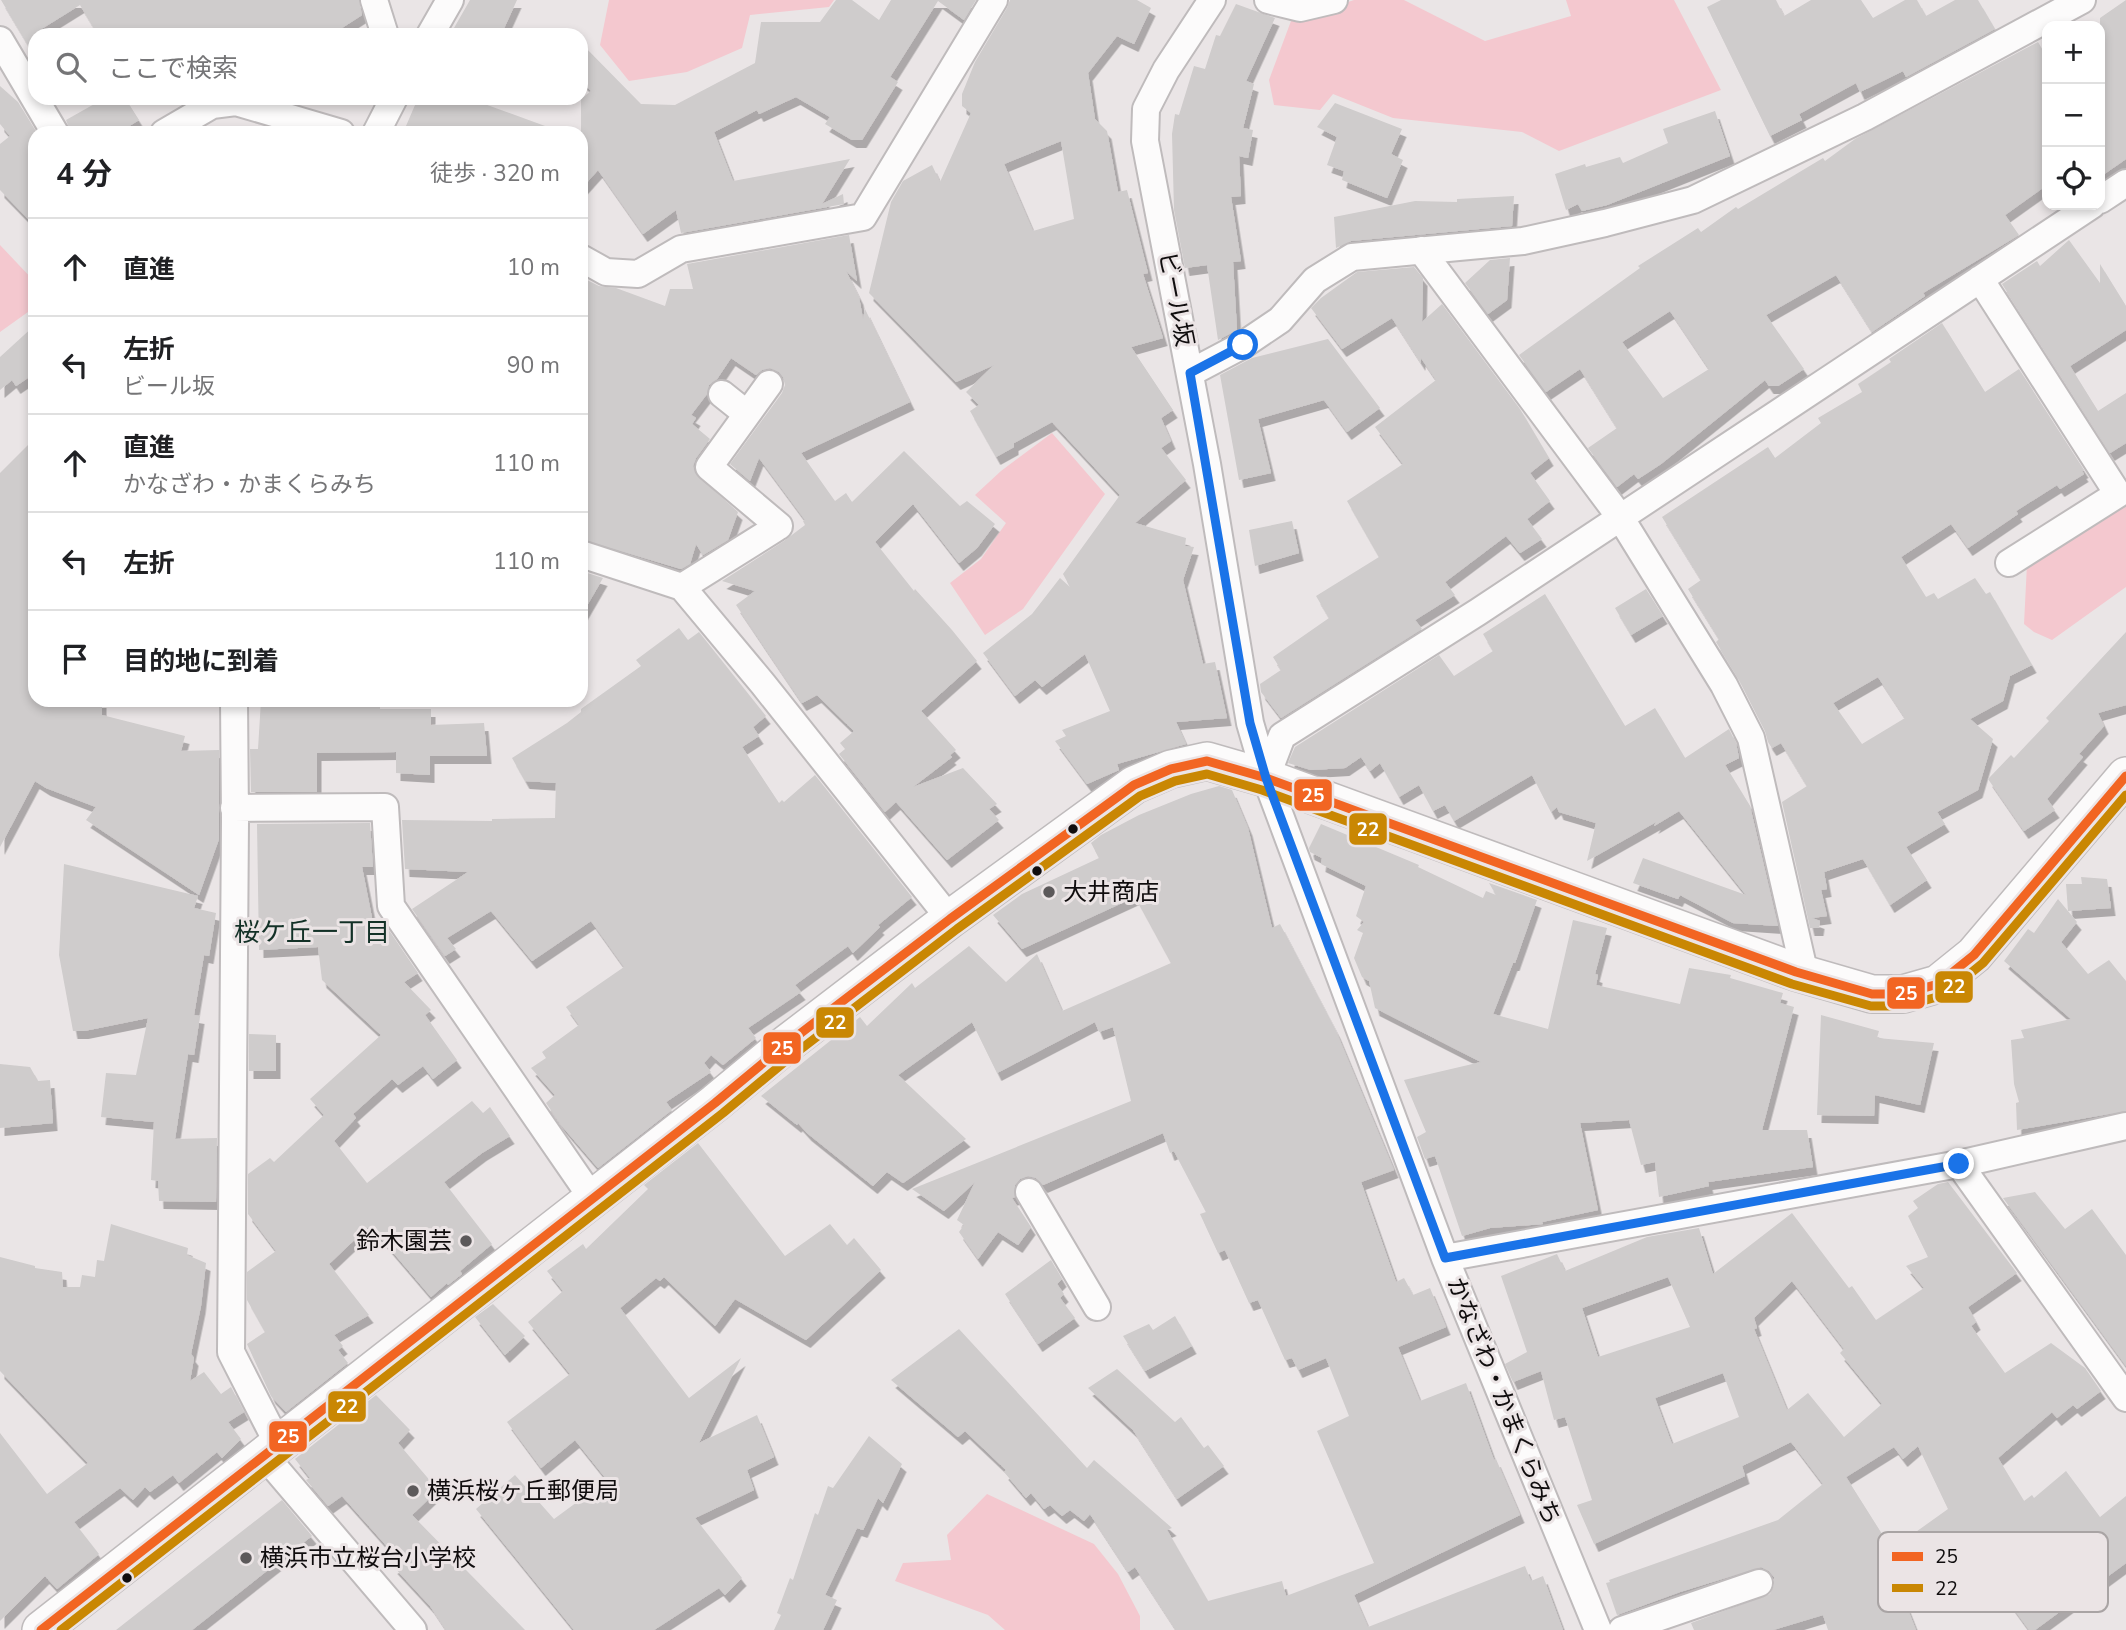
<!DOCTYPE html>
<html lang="ja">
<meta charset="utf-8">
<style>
body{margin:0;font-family:"Nunito Sans","Noto Sans JP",sans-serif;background:#f2f2f2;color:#202124}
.controls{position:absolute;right:21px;top:21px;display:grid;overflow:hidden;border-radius:14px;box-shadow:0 4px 10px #0003}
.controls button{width:63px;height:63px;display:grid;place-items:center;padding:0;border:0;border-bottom:2px solid #e0e0e0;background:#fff;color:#202124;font:35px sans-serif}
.stop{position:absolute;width:21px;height:21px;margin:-16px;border:5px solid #1a73e8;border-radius:50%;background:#fff}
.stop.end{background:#1a73e8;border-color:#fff;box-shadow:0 2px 7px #0008}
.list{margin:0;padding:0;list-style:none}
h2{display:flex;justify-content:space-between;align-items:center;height:91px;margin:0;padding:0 28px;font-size:30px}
h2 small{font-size:23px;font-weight:400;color:#757577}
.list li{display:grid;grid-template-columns:46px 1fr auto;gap:21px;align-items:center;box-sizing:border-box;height:98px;padding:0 28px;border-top:2px solid #e0e0e0}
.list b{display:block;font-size:26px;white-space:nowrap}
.list p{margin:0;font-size:23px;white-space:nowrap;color:#757577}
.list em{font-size:23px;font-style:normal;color:#757577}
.icon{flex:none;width:38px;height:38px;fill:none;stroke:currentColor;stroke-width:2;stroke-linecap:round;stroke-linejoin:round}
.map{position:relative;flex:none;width:2126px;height:1630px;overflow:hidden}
.search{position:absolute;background:#fff;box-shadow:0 4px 10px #0003;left:28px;top:28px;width:560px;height:77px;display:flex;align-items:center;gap:18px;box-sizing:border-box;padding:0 24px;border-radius:21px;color:#757577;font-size:26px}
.panel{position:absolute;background:#fff;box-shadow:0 4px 10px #0003;left:28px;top:126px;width:560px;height:581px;border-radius:21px}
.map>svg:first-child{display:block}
.green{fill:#f4c8cf}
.building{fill:#cfcccc;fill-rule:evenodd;filter:url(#shadow)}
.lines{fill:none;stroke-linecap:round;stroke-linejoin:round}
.street-casing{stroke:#bfbbbc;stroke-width:30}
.secondary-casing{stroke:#bfbbbc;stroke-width:40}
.street{stroke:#fcfbfb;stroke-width:26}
.secondary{stroke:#fcfbfb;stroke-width:37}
.bus-1-casing{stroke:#ebe4e5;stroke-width:14}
.bus-2-casing{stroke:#ebe4e5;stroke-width:14}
.bus-1{stroke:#f26522;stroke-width:9}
.bus-2{stroke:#c98703;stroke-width:9}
.route{stroke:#1a73e8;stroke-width:9}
.bus-dot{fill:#100d0e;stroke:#ebe4e5;stroke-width:2.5}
.poi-dot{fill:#5c595a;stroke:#ebe4e5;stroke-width:2.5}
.labels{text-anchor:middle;stroke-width:6;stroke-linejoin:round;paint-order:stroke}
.street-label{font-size:24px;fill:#100d0e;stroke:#ebe4e5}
.poi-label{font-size:24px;fill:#100d0e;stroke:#ebe4e5;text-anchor:start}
.neighbourhood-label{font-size:26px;fill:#133127;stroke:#ebe4e5}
.key{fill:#ebe4e5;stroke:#a9a4a4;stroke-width:2}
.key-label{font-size:19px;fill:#100d0e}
.line-badge{stroke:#ebe4e5;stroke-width:2.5}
.badge-label{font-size:19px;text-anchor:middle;font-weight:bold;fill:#fff}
</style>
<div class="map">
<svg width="2126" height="1630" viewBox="0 0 2126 1630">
<defs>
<filter id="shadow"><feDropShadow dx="4.5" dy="8" stdDeviation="0" flood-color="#0004"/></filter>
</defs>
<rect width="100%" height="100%" fill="#eae5e6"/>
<path class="green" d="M609,0h225l-5,7 -79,8 -8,33 -55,24 -58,9 -29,-36z
M1354,0h50l81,41 86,-25 -5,-16h108l47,90 -162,61 -37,-19 -129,-14 -60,-24 -13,16 -46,-5 -5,-25 22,-59z
M0,245l35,37v25l-35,25z
M1052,433l53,61 -82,115 -38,26 -35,-52 31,-24 25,-36 -31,-28 26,-24z
M2126,502v85l-74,53 -18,-8 -10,-8 3,-60z
M987,1494l107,50 24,30 22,42v14h-135l-17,-15 -93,-34 8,-18 48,-3 -4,-25z"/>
<path class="building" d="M1,0h358l3,15 -31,20h-233l-18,-30 -45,28v24z
M470,0h47l-16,35h-51z
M836,0h16l27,20 12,-20h85l-12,20 -26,-19 -48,76 8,5 -36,58h-10l-27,-16 5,-7 -34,-20 -37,17 -2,-4 -43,22 19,49 117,-22 -28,45 21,-10 1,10 -163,29 -5,-23 -33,24 -45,-64 -17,19v-90l10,-8 -10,-11v-37l60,61 34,1 80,-42 6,-41h59z
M1010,0h127l14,8 -17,36 -17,-8 -29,37 7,46 12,12 11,61 9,-2 21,83 -5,1 20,64 -32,9 42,63 -12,8 10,23 -10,7 25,32 -51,43 51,15 -1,8 9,1 -11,33 20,84 12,-2 12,56 -51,4 10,22 -69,20 2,6 -32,14 -32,-43 11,-5 -4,-6 48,-19 -25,-57 -43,33 -7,-7 -20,16 -32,-43 49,-39 28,-36 10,9 -7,-13 57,-79 -68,-73 -38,21v4l-18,10 -26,-46 9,-6 -13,-13 28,-27 -38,17 -87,-89 22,-91 12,-21 29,-16 8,17 31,-69 -9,-7v-12l13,-32 32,-54zM1061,141l13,78 -41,12 -29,-67z
M1721,0h55l8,16 27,-16h50l12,18 32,-18h12l9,16 29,-16h23l17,29 -89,48 -3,-6 -43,21 -4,-9 -57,31 3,6 -32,16 -63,-129z
M2126,0v159l-26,18v-159z
M1236,4l39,14 -29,63 8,3 -11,44 10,2 -5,28 -9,-2 2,40 -10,1 10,64 -8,1 4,68 -19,10 -11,-75 -22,3 -11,-58 -2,-76 3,-20 4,1 15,-49 11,3 11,-34 4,1z
M2038,42l9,15v128l-42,30 14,20 -96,58 2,3 -53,36 -36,-57 -70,40 38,54 -26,17h-9l-4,-6 -104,84 -23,15 -4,-5 -17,13 -29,-39 29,-20 -37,-59 -34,23 -27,-37 121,-87 -2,-2 60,-38 3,4 35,-25 2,2 85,-51 2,3 30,-22zM1670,311l39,58 -46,29 -41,-56z
M0,86l18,16 17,28v96l-35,-36v-46l10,-8 -10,-12z
M105,98h20l14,22 -21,13h-47l-5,-13z
M418,98h50l88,32 -1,3h-152z
M1335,103l67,26 -11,25 12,6 -16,38 -45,-18 2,-9 -17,-6 10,-28 -20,-10z
M1715,111l15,45 -123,49 -25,6 -4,-7 -12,6 -11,-36 30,-10 1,3 34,-10 3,6 45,-20 -5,-14z
M1514,196l-2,30 -161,15 -15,7 -2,-31 81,-16 42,1v-3z
M849,235l8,46 -11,-10 13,26 4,22 2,-10 45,93 -109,51 34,48 11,-8 6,9 52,-51 56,55 7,-5 28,23 -18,24 -18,15 -46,-59 -38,38 39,49 1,-2 37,41 25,31 -56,50 35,39 -6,5 2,2 -39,30 50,-19 34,36 -8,5 10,11 -52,40 -51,-58 -11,10 -46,-58 6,-5 -5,-6 14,-12 -37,-36 -15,8 -66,-98 19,-14 -33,-10 62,-40 21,-16 -2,-4 2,-1 -46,-62 -9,23 -20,-17 52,-71 3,-8 -2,-8 -4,-5 -9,-4 -8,2 -6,5 -25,-17 -14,21 -8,6 -2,9 -16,21 5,3 -4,6 18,15 -14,19 -3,8 2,7 43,39 -10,28 -25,15 -7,-11 -6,20 -9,5 -100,-30v-262l18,9 17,2 49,18 5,-17h23l-6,-25z
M2069,240l31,43v-19l26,42v24l-56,36 28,45 28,-18v50l-16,10 -108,-169 35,-23 3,5z
M1510,258l-3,42 -19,14 -23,-31 25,-23z
M1414,267l9,11 -1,44 20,-18 78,105 29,49 -19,15 20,28 -23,18 15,20 -22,14 -14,-17 -61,46 10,13 -40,25 7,9 -141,89 -20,-26 -1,-8 21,-14 -8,-13 56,-39 -13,-22 63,-39 -32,-56 56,-37 -28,-37 61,-47 -15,-22v5l-29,-45 -50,31 -31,-41 10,-10 36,-26z
M1942,323l43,69 34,-23 65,101 -2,1 2,3 -24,15 -3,-4 -41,26 2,3 -50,34 -17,-24 -50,33 25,40 8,-4 4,6 37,-21 11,16 4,-2 42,73 -22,11 -7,25 -33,18 23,20 -15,51 -41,22 8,12 -39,23 21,33 -37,25 -27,-46 -39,13 3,17 -6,1 6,26 -15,2 8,3 -1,7h-9l-28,-126 25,-16 -26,-43 -9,5 -4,-6 -3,-11 -27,-53 -22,-36 3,-3 -31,-50 13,-9 -39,-63 106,-70 7,11 46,-35 -3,-5 44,-26 -4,-8 33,-22 -2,-3zM1878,677l27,41 -43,26 -29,-41z
M35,325v48l-19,13 -4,-6 -12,10v-33z
M1328,339l52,69 -33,24 -23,-32 -66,19 13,54 -32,7 -19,-105 32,-17z
M35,438v262h67v15l83,21 -4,15 38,-1v89l-20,56 -113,-75 10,-13 -50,-19 -11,-7 -35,66v-374z
M1292,521l7,32 -44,13 -6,-36z
M581,571l22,7 -22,38z
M1646,589l17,27 -32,19 -16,-27z
M1545,594l80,132 30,-18 30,50 44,-29 7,14 3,15 -14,7 25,41 28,120 -45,-3 -53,-28 -2,4 -45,-16 10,-25 103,37 -67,-84 -25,15 2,-4 -69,39 9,-38 -37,-11 -2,-5 -6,5 -19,-37 -78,46 -9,-16 -12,6 -14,-26 -20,12 -19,-34 -10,8 -9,-14 -16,11 -34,2 -23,-7 7,-16 144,-92 15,21 39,-25 -10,-17z
M679,628l9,12 11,-8 67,84 -13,11 6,9 -17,11 37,56 3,-3 2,2 31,-27 97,122 -34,28 2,2 -27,26 -5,-7 -53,39 6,7 -53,36 8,10 -33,27 -12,-10 -7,8 7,9 -45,30 6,8 -74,58 -37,-43 -15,-22 9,-8 -24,-27 15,-10 -4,-6 37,-27 -13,-18 58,-40 -33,-46 -59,40 -41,-50 -44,27 9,11 -11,7 -33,-47 56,-37 -63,-3 -3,-49 90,1v-2l63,-1 1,-35 -31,-2 -13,-23 55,-35 14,-11v-3l60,-43 -5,-6z
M2126,632v73l-28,8 6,13 -25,28 4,3 -36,42 8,11 -31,21 -36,-52 23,-24 3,3 35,-37 -3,-3z
M261,700h57v2l62,-1v8h51v16l53,-2 3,33h-57v19l-34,-2v-21l-79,1v39h-66l-1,-43h8z
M1219,786l13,4 16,38 24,100 8,-4 56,107 58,139 -33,12 35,100 8,-4 9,17 17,-7 16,39 -48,20 22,54 46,-18 28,77 2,-1 24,56 -166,80 14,32 157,-61 6,15 12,-5 20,54h-387l-41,-63 -7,5 -38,-58 -6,7 -14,-11 -8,6 -12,-11 -6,4 -13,-16 -5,5 -22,-26 2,-2 -41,-39 -7,6 -67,-57 68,-51 128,139 7,-8 78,68 -5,2 41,71 74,-20 4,15 88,-33 -57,-132 32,-15 -23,-58 -28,12 -6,-12 -7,2 -27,-60 -9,3 -24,-53 -7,3 -18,-39 6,-2 -32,-61 -4,2 -7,-20 -120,52 -7,-7 -8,-2 -8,3 -5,6v12l-3,1 19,29 -13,18 -20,-13 -20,27 -19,-27 5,-7 -7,-5 18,-38 -31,29 -32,-22 219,-88 -18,-74 -14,5 -4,-10 -98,51 -25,-51 -74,53 68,64 -63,44 -16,-11 -14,14 -66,-53 -9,-10 -1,2 -36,-29 99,-79 7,9 45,-43 3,5 54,-42 37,36 31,-28 25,57 109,-48 -36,-66 -113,52 -29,-34 29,-21 77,-36 -8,-15 10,-8 38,-20 52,-21z
M370,823l3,44h-11l13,66 11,-7 32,47 -14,9 27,28 -6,5 32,45 -24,19 -10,-13 -25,19 -6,-6 -39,35 3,4 -22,23 33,42 105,-82 11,12 7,-6 20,29 -28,17 -38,29 48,62 -32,27 2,3 -14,11 -1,-2 7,-6 -23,20 -58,-68 -2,2 -3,-4 -39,37 40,51 -35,20 9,11 -5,4 10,13 -62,49 -15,-16 -24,-52 18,-12 -18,-32v-28l29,-21 -28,-37v-40l22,-16 4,4 50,-47 -14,-16 71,-64 -59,-55 -4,-33 -59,3 -2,-126z
M1321,824l98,41 -1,2 65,31 3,-7 10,4 -7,-12 48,17 -22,63h-2l-20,51 55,15 25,-109 34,8 -12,46 3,1 -2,10 84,19 9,-36 42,7 -1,3 53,15 -3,10 14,4 -32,123h45l6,37 -105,15 1,4 -50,11 -4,-35 -14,3 -12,-45 -49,3 18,87 -56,12 1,2 -53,4 -28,8 -27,-80 -10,3 -8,-22 9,-5 -22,-52 77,-18 -106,-54 -6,-27 -7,-4 -8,-19 9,-25 -6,-3 7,-8 -8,-6 10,-30 -45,-22 1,-6 -12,-6 -1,-4z
M64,864l134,32 -4,12 22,5 -7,43 -5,-1 -10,60 6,1 -6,39 -6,-1 -13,85 42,-1 -1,64 -57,-1 -1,-20 -7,-1 3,-58 -53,-5 5,-44 30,2 12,-57 -64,13h-11l-14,-76z
M2081,877l26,2 4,29 -43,3 -2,-27h16z
M2058,899l19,23 -16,20 27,32 21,-14 17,21v130l-109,19 -1,-27 3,-1 -5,-18 -3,-44 13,-2 -3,-8 50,-11 -67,-58 24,-32 6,4z
M1821,1015l58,16 -2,7 57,5 -14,62 -45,-10 -1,21 -57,-1z
M249,1034l27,1v36h-27z
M0,1064l30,3 8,14 12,-1 3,43 -53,5z
M698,1143l87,113 45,-32 17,21 7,-7 27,32 -75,70 -71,-41 -20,27 -51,-49 -4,4 -4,-3 -36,30 69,90 52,-40 -42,85 58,-28 17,42 -27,13 7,20 -59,28 47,60 -17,17 -6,-7 -65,42h-80l-98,-121 39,-34 39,44 53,-39 -32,-40 -34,28 -34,-46 63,-48 -42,-52 35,-31 -16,-20 36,-27 3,5 62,-60 -4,-4z
M1948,1182l69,91 -49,34 8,15 -5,4 34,47 46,-30 34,25 16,23 -24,18 -4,-4 -16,13 -5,-6 -54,46 26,43 8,-6 2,3 32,-27 34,46 26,-21v67l-91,67h-6l-24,-33 6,-4 -40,-51 -70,50 15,38h-88l-5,-15 -50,15h-79l-3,-7 79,-29 4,-9v-8l-5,-6 -8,-4 -81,25 -63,23 -11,-32 4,-1 -1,-2 169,-60 45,-36 -32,-42 -49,24 3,10 -151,68 -17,-39 15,-5 -27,-83 -11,3 -13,-49 -28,11 -8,-18 22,-12 -26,-76 56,-22 8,17 82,-34 52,-9 14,46 79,-61 57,75 3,-2 24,34 48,-32 -18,-22 22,-9 -20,-41 10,-8 -5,-7 25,-17zM1668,1277l22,50 -92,30 -16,-49zM1792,1281l52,68 -4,4 42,51 -38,33 -36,-44 -21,17 -33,-81 3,-1 -3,-10zM1723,1373l16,44 -67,27 -17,-46zM1918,1446l30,63 -42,30 -7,-8 -12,11 -41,-65 48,-30 9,12z
M2035,1192l30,37 27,-20 34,46v111l-123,-168z
M111,1224l77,24 -1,7 19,8 -5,43 -10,48 3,4 -4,23 14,-9 17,22 10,-7 13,25 -16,10 13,17 -19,19 -5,-6 -38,31 -6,-8 -23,17 -5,-5 -12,13 -13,-12 -46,34 25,32 -42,35 -12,-13 -45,45v-188l47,61 41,-31 -88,-92v-114l35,9v2l27,4 1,15h17l2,-12 13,2 2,-17 7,1z
M1051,1260l11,19 -5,5 7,10 -4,4 15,20 -37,26 -33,-50z
M493,1304l32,32 -20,19 -30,-38z
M1175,1316l17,30 -47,25 -22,-35 26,-12 4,6z
M1117,1369l58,53 6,-5 23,31 4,-3 16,21 -47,33 -44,-69 -45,-42z
M376,1395l34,35 -12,13 40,47 -26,25 113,115h-79l-16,-24 -37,-40 7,-5 -58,-65 -14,10 -22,-26 4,-2 -15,-19z
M869,1436l33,28 -19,39 -5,-5 -15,32 -6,-2 -32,67 12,5 -14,30h-49l7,-15 -4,-2 13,-35 3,2 22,-67 3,2 10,-29 5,2z
M282,1500l30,36 -39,30 -81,64h-76z"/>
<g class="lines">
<defs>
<path id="street" d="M374,0l11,35
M1212,0l-46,70 -20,39 -1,32 62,323 43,259 16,55 179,480 153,372
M1268,0l32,8 34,-8
M430,35l20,-35
M0,40l55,93
M164,133l48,-28 24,-3 105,31
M376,133l18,-35
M2100,200l26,-17
M1421,250l199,267 104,168 27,53 54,237
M581,258l25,14 32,2 43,-25 182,-32 131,-217
M1980,279l138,215 -109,69
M1190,373l53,-28 37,-25 35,-40 37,-23 171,-16 82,-18 88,-23 172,-83 217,-117
M769,384l-60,83 70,59
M722,394l25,20
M581,554l101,33 81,97 187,235
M682,587l94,-59
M234,700l1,121 -4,531 47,92
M1266,778l16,-42 196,-124 614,-407
M234,808l151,-1 6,99 201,292
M1959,1164l167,234
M1029,1192l68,115
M1445,1258l514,-94 167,-38
M264,1455l149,175
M1622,1630l137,-47"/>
<path id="secondary" d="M41,1630l674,-527 65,-54 170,-130 184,-134 37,-16 36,-8 59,17 530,194 76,22h31l35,-10 36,-29 152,-179"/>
</defs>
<use href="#street" class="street-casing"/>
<use href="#secondary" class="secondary-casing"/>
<use href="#street" class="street"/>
<use href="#secondary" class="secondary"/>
<defs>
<path id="bus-1" d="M41,1630l674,-527 65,-54 170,-130 184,-134 37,-16 36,-8 59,17 530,194 76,22h31l35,-10 36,-29 152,-179"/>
<path id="bus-2" d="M61,1630l662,-517 65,-54 169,-130 183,-133 35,-15 32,-7 55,16 530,194 79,22h34l39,-11 39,-32 143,-168"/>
</defs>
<use href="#bus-1" class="bus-1-casing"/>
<use href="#bus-2" class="bus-2-casing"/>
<use href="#bus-1" class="bus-1"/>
<use href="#bus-2" class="bus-2"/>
</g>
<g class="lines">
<path class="route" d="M1243,345l-53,28 60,350 16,55 179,480 514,-94"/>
</g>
<g class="bus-dot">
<circle cx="1073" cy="829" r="6"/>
<circle cx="1037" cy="871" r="6"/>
<circle cx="127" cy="1578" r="6"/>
</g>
<g class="poi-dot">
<circle cx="1049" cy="892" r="7"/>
<circle cx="466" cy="1241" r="7"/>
<circle cx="413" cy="1491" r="7"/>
<circle cx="246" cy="1558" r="7"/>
</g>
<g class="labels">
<g class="street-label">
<text transform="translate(1176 299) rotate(79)" y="8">ビール坂</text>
<text transform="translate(1504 1401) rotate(68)" y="8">かなざわ・かまくらみち</text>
</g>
<g class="poi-label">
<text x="1063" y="900">大井商店</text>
<text x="452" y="1249" text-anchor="end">鈴木園芸</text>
<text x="427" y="1499">横浜桜ヶ丘郵便局</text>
<text x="260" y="1566">横浜市立桜台小学校</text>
</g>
<g class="neighbourhood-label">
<text x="312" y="941">桜ケ丘一丁目</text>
</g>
</g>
<rect x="1878" y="1532" width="230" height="80" rx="10" class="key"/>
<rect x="1892" y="1552" width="31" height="9" fill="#f26522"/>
<rect x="1892" y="1584" width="31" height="8" fill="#c98703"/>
<g class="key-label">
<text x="1935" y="1563">25</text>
<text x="1935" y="1595">22</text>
</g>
<g class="line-badge">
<rect x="1293" y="778" width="40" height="34" rx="7" fill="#f26522"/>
<rect x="1348" y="812" width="40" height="34" rx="7" fill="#c98703"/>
<rect x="1934" y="970" width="40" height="34" rx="7" fill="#c98703"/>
<rect x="1886" y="976" width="40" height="34" rx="7" fill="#f26522"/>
<rect x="815" y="1006" width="40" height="33" rx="7" fill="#c98703"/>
<rect x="762" y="1031" width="40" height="34" rx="7" fill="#f26522"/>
<rect x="327" y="1390" width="40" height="33" rx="7" fill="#c98703"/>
<rect x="268" y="1420" width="40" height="33" rx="7" fill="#f26522"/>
</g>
<g class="badge-label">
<text x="1313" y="802">25</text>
<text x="1368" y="836">22</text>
<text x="1954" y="993">22</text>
<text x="1906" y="1000">25</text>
<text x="835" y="1029">22</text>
<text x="782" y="1055">25</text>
<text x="347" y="1413">22</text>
<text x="288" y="1443">25</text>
</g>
</svg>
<div class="controls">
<button>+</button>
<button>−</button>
<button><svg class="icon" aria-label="locate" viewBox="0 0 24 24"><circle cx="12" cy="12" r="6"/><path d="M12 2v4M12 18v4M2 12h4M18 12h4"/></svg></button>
</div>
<div class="stop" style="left:1243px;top:345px"></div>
<div class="stop end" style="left:1959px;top:1164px"></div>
<div class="search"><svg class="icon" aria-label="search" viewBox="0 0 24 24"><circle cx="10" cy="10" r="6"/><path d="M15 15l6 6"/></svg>ここで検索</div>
<section class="panel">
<h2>4 分<small>徒歩 · 320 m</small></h2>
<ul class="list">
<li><svg class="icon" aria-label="ahead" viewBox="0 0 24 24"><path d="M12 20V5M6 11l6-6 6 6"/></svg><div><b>直進</b></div><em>10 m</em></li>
<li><svg class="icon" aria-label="left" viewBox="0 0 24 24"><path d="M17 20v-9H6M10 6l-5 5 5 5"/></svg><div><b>左折</b><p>ビール坂</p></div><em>90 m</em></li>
<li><svg class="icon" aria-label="ahead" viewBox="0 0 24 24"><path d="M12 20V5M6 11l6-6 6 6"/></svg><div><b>直進</b><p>かなざわ・かまくらみち</p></div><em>110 m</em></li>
<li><svg class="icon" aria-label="left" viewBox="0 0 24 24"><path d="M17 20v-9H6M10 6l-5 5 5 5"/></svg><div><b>左折</b></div><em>110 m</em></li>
<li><svg class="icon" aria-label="arrive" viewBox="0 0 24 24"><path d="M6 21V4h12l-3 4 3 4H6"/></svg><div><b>目的地に到着</b></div></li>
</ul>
</section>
</div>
